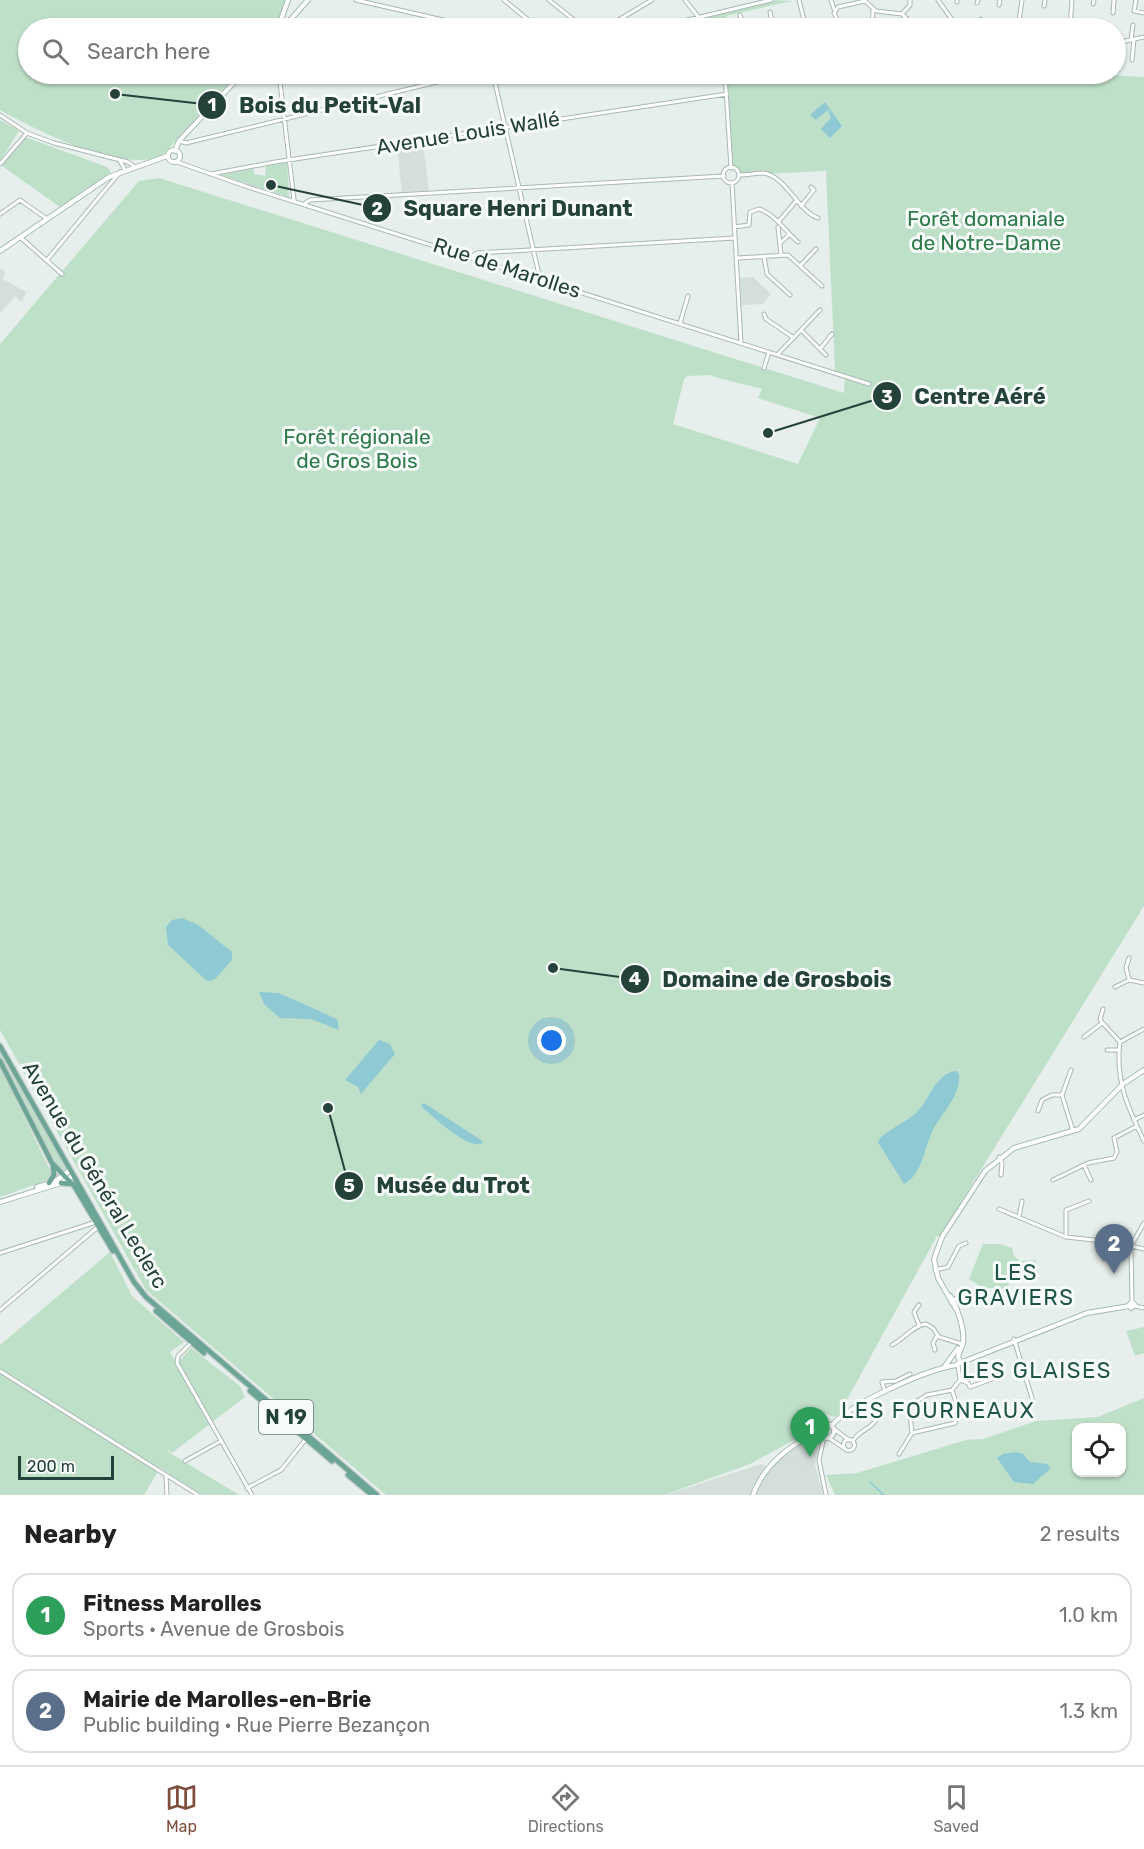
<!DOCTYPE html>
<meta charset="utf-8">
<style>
body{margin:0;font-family:Rubik,sans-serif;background:#f2f2f2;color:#222}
.controls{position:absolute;right:18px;bottom:18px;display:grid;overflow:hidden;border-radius:12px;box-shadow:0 2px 4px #0004}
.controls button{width:54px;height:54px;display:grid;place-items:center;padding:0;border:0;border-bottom:2px solid #e0e0e0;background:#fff;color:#222;font:30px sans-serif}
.scale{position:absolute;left:18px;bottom:15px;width:96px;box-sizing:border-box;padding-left:6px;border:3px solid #24423a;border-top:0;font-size:16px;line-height:21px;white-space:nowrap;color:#24423a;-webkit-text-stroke:4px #f7fbf9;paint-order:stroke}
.you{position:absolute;left:552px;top:1041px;width:21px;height:21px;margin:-15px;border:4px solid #fff;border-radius:50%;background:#1a73e8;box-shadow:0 0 0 9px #1a73e833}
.badge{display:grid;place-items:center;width:39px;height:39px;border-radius:50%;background:#804e3d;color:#fff;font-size:20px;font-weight:700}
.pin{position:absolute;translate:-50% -50px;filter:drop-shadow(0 2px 3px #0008)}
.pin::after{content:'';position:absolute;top:32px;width:21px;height:18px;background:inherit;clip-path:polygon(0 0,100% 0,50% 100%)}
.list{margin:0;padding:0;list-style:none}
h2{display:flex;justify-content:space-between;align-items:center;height:78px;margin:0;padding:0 24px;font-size:26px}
h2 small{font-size:20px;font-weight:400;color:#767676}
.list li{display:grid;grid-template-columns:39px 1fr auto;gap:18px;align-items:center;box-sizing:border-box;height:84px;margin:0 12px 12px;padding:0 12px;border:2px solid #e0e0e0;border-radius:18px}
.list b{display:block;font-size:22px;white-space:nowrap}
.list p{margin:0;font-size:20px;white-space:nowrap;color:#767676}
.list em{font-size:20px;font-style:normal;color:#767676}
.icon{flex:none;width:33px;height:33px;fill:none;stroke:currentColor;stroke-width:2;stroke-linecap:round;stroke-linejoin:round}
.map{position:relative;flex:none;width:1144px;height:1495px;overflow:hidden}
.search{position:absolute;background:#fff;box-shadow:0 2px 4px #0004;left:18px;right:18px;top:18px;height:66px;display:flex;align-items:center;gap:15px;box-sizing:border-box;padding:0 21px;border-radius:33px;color:#767676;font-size:22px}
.sheet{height:270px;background:#fff}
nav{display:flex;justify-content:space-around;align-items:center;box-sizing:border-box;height:84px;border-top:2px solid #e0e0e0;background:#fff;font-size:16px;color:#767676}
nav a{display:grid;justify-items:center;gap:3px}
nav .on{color:#804e3d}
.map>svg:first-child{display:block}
.built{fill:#d4dfda}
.green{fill:#bfe0c8;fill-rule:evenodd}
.water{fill:#8ec9d4}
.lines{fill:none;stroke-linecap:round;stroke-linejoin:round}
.stream{stroke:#8ec9d4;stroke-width:1.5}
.street-casing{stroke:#a8b8b2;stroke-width:5}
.secondary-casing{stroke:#a4bbb3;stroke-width:6}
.primary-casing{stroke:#c2cac8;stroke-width:7}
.street{stroke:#fff;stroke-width:3}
.secondary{stroke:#fff;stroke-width:4}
.primary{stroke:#6aa596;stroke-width:4.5}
.labels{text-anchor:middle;stroke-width:6;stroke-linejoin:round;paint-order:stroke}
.shield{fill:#f7fbf9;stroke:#637a73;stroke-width:1.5}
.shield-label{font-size:20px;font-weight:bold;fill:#24423a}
.street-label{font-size:21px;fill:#24423a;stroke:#f7fbf9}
.park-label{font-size:21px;fill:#2d7a4b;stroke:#f7fbf9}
.neighbourhood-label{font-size:22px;letter-spacing:1.5px;fill:#1f5548;stroke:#f7fbf9}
.leader{fill:none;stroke:#24423a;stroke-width:2}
.callout-dot{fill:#24423a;stroke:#f7fbf9;stroke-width:2}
.mark-label{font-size:18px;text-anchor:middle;font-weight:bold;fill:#fff}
.callout-label{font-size:22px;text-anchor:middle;font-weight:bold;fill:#24423a;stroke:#f7fbf9;stroke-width:6;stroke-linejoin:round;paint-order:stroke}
</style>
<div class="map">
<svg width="1144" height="1495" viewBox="0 0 1144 1495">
<rect width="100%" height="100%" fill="#e6efeb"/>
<path class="built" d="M423,143l6,48 -27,1 -5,-45z
M0,269l5,2 -2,8 23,13 -4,10 -7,-6 -15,17z
M753,277l18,17 -8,10 -21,1 -2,-27z
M817,1435l3,1 -5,29 8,30h-158l96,-31 9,3 10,-10z"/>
<path class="green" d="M0,0h285l-9,28h-248v46h209l-75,82c-44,17 -123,-25 -162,-46z
M776,0l16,1 -66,15 3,12h-18l-7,-10z
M725,74h364l55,3v829l-204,330h-3l-98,178 -5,3 -17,-7 -5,9h-5l3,3 -9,14 -51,28 -86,31h-278l-240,-205 -146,-260v-686l139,-163 20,-3 685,215 1,-16 -10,-6 -9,-200 -82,4 -12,-8zM709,375c18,6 36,9 53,14l-4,9 62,20 -22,46 -125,-40 11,-45 3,-3z
M0,120l19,11 -19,30z
M25,137l82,30 4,5 -51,35 -58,-41z
M287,163l2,34 -69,-22 34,-7v6l11,2 1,-10z
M0,1049l68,119 -3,3 -8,-6 -38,-68 -19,-41z
M0,1067l52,107 -7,7 -45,16z
M983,1244h16l13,4 2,8 6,5 16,-1 2,13 -7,1 -7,6 -15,3 -2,5 -10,4 -1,-4h-12l-5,14 -5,-5 7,-10 -12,-8z
M110,1252l22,44 52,46 -14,10 4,7h7l10,-11 49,38 5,11 -73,56 -7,-5 5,5 69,42h-37l-42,-27 -16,27h-144v-150z
M1144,1327v26l-9,3 -9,-25z
M1144,1398v97h-309l-9,-20 31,-2 109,-33 17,-1 53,-18 62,-4zM1076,1428h46v44h-46z"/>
<path class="water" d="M825,102l17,24 -12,12 -9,-9 10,-11 -3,-8 -12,10 -6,-5z
M182,918l15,6 35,28v8l-18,20 -7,1 -39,-36 -2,-18 6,-7z
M259,992l20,1 58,26 2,11 -28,-11 -31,-1 -16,-14z
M379,1040l11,4 5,10 -34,40 -3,-7 -13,-7z
M956,1071l3,3c2,22 -17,38 -26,56 -9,17 -10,44 -29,54l-26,-42 2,-4c10,-9 24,-15 35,-24 14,-12 20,-41 41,-43z
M424,1103l57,37 2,3c-14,8 -48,-25 -60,-35l-2,-3z
M1016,1452l7,2 7,8 18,2 2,5 -17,15 -19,-2 -17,-24 6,-4z"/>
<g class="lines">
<path class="stream" d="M870,1482l14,13"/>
<defs>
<path id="street" d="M356,0l122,28
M504,0l34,28
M549,0l35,28
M685,0l22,28
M799,0l7,28
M831,0l3,9
M938,0l20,28
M1136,0l-2,11 10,2
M957,2v-2
M977,3l1,-3
M1093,4l1,-4
M999,5l1,-5
M1044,6l1,-6
M770,12l3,16
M1113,13l1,-13
M740,15l4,13
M903,15l13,13
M1019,24l22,3v-4
M605,28l47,-28
M654,28l117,-28
M841,28l-7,-15 4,-6 27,-6 11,10 26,3 8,-9v-5
M872,28l1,-18
M980,28l1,-9
M1001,28l1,-4
M1018,28l4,-28
M1070,28l2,-28
M1091,28l1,-5
M1131,40l2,-15
M1116,43l28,-6
M1132,60l2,-21
M279,74l15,126
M417,74l21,6
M493,74l47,205
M725,74l6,94
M0,115l27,18 27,10 74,19 7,5
M179,141l7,2 284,-69
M120,161l5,9
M177,162l68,24 624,198
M0,164l27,-31
M723 175a8 8 0 1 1 16 0a8 8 0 1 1-16 0Z
M211,174l64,-12 452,-68
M739,175c8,0 17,-2 24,-2 22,2 36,39 55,45
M732,183l9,160
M304,204l6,-4 414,-24
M801,206l13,-16 -3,-3
M0,214l20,-14 27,19
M779,221l18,-21
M734,227l15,-2 1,-13 9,-3c16,5 26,22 39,33
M778,227l3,28
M20,237l42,37
M780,243l9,-8
M471,257l6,-4 258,-15
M764,257l3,17 23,21
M737,258l51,-3 34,31
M47,260l73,-88
M800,266l16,-17
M764,314l2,5 28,19
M680,323l8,-27
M801,330l25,25
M820,349l12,-15
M778,354l42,-44
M764,368l5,-16
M1129,979l-3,-11 3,-10
M1115,987l14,-7 15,3
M1103,1009l-3,11 20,22
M1084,1037l17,-13
M1120,1042c-5,38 8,66 24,99
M1120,1042l24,-13
M1107,1050h12
M1071,1070l-9,25 11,36
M1038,1111l4,-11 10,-5h10
M1134,1120l10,-5
M999,1157l3,6 -1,12
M1084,1165l7,15
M1053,1180l35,-17 26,-5 3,-6 -3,-14 23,-12
M999,1209l67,28 65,7
M1019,1217l3,-16
M1066,1237v-27l23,-9
M1131,1246l13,3
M0,1253l96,-31
M1104,1259l2,-17
M935,1270l13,-3 11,-21 7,-3
M951,1302l13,-9
M1132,1302l-1,-56 13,-23
M1135,1306l9,2
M0,1310l99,-84
M919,1325l-5,-13 5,-7
M1014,1339l18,59
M193,1341l-15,15 -1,7 75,132
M892,1345c12,-6 22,-20 34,-21l7,4 6,9 23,7
M935,1350l-2,-7 4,-7
M0,1371l198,124
M960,1380l8,3 2,4 33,-12
M952,1390l6,19 -3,14 -43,10 -3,-27 18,-11z
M952,1390l8,-10 -2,-15
M885,1392l-3,-10 14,-1 14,-7
M834,1429l15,11
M824,1437l-5,23 7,35
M829,1438l16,11
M843.5 1445a5.5 5.5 0 1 1 11 0a5.5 5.5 0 1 1-11 0Z
M853,1441c6,-11 17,-11 23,-21
M899,1454l13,-21
M185,1461l36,-20
M166,1476l1,19
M247,1488l34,-18 25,-31"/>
<path id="secondary" d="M278,28l10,-28
M283,28l25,-28
M168 156a6 6 0 1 1 12 0a6 6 0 1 1-12 0Z
M175,151l4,-10 63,-67
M0,251l109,-74 58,-21
M37,1187l17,-5 17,-12
M0,1202l61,-19 13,-8
M950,1296c7,10 15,34 13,47 -1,5 -4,9 -5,14
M1132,1302l3,3 -4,3 -2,-3z
M956,1309l-18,-31 -4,-19 8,-22 43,-66 29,-23 65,-19 44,-45 21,-14
M960,1363l127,-50 42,-7
M945,1366l13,-18
M820 1431a7 7 0 1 1 14 0a7 7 0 1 1-14 0Z
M831,1426c20,-23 97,-57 126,-61l3,-4 -2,-4
M753,1495c12,-33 39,-50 69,-67"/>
<path id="primary" d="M0,1046l134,236 12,15 231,198
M0,1061l52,102 23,24 38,64
M49,1183l5,-8 -1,-10
M61,1183l12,1
M156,1311l48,42
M250,1391l82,70
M348,1475l24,20"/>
</defs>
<use href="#street" class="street-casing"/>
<use href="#secondary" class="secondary-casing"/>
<use href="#primary" class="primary-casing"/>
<use href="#street" class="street"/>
<use href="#secondary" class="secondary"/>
<use href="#primary" class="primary"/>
</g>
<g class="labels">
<rect class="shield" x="259" y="1400" width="54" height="34" rx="4.5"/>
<g class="shield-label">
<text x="286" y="1424">N 19</text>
</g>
<g class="street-label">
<text transform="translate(468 133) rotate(-9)" y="7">Avenue Louis Wallé</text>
<text transform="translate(507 268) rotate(18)" y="7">Rue de Marolles</text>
<text transform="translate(95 1175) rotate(59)" y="7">Avenue du Général Leclerc</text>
</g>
<g class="park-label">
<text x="986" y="226">Forêt domaniale<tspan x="986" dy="24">de Notre-Dame</tspan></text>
<text x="357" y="444">Forêt régionale<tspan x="357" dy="24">de Gros Bois</tspan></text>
</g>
<g class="neighbourhood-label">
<text x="1016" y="1280">LES<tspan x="1016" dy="25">GRAVIERS</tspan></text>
<text x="1037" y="1378">LES GLAISES</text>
<text x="938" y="1418">LES FOURNEAUX</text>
</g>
</g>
<path class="leader" d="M115 94L212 105M271 185L377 208M768 433L887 396M553 968L635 979M328 1108L349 1186"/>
<g class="callout-dot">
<circle cx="115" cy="94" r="6"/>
<circle cx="271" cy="185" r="6"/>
<circle cx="768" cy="433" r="6"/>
<circle cx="553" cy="968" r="6"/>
<circle cx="328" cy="1108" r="6"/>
<circle cx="212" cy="105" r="15"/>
<circle cx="377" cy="208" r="15"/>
<circle cx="887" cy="396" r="15"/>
<circle cx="635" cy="979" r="15"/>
<circle cx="349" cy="1186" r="15"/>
</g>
<g class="mark-label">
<text x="212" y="111">1</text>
<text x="377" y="215">2</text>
<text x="887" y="403">3</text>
<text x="635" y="985">4</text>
<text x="349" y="1192">5</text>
</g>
<g class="callout-label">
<text x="330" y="113">Bois du Petit-Val</text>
<text x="518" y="216">Square Henri Dunant</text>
<text x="980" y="404">Centre Aéré</text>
<text x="777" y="987">Domaine de Grosbois</text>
<text x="453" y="1193">Musée du Trot</text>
</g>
</svg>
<div class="controls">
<button><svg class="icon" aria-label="locate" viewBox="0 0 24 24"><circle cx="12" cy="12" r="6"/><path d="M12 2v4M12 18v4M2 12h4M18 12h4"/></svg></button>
</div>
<div class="scale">200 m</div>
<div class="you"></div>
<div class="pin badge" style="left:810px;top:1457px;background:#2e9e5b">1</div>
<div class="pin badge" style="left:1114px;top:1274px;background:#5c6f8a">2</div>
<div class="search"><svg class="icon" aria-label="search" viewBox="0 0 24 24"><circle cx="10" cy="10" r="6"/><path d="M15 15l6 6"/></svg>Search here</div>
</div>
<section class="sheet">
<h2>Nearby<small>2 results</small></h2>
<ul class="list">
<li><span class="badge" style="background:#2e9e5b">1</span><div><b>Fitness Marolles</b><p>Sports · Avenue de Grosbois</p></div><em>1.0 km</em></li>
<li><span class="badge" style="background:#5c6f8a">2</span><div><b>Mairie de Marolles-en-Brie</b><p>Public building · Rue Pierre Bezançon</p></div><em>1.3 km</em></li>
</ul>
</section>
<nav>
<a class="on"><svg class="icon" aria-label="map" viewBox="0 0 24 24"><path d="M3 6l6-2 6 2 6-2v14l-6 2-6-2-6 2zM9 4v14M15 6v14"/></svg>Map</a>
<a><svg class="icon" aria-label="directions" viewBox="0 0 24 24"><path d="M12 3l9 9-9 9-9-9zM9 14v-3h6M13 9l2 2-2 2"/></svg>Directions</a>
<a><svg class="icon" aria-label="saved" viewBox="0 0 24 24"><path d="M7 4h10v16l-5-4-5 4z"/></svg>Saved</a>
</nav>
